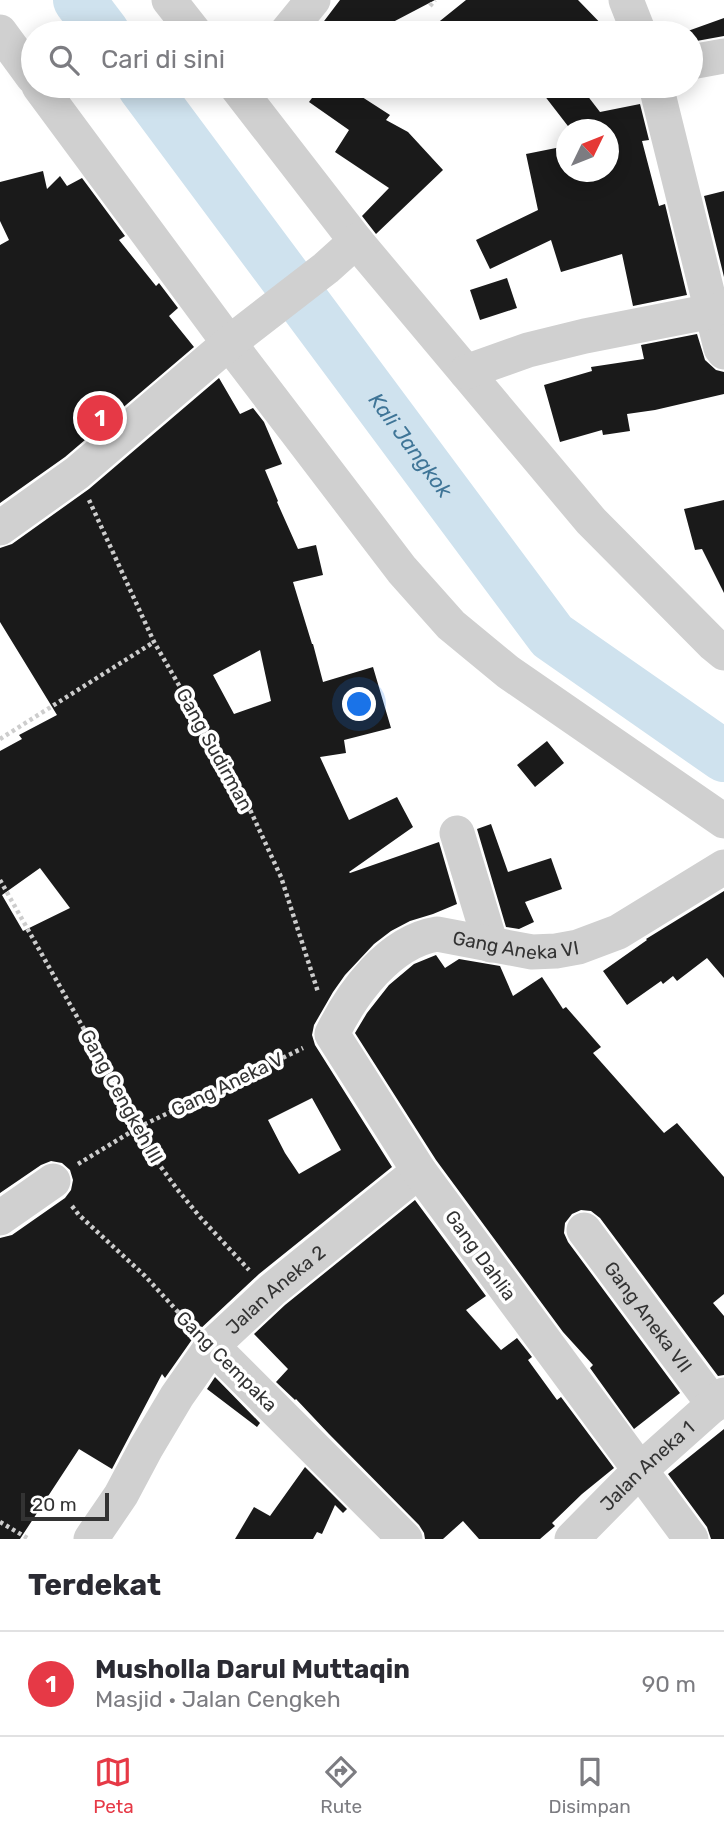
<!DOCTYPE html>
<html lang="id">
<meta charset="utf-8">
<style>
body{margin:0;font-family:Rubik,sans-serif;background:#f2f2f3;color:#2b2b33}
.compass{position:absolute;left:556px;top:119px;width:63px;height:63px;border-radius:50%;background:#fff;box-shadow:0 4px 18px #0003;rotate:47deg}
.scale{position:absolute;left:21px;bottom:18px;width:88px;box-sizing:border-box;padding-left:7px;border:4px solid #333;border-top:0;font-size:19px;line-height:24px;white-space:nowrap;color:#333;-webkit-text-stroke:5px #fff;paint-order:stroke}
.you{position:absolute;left:360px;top:705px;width:24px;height:24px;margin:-18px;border:5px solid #fff;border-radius:50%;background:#1a73e8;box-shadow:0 0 0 10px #1a73e833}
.badge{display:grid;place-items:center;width:46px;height:46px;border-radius:50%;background:#e63946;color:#fff;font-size:23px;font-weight:700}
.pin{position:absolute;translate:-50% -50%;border:4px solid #fff;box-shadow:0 2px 7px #0006}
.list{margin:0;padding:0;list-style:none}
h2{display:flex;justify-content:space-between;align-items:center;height:91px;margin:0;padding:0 28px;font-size:30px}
h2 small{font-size:23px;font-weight:400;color:#7c7c81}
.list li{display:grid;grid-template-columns:46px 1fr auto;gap:21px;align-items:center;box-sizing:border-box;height:105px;padding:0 28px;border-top:2px solid #e1e1e2}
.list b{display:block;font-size:26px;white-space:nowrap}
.list p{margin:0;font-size:23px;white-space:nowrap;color:#7c7c81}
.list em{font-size:23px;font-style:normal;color:#7c7c81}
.icon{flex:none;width:38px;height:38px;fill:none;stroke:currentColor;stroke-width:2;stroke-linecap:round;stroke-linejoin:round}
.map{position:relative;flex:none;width:724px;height:1539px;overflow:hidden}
.search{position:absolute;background:#fff;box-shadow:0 4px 18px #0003;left:21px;right:21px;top:21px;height:77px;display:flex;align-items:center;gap:18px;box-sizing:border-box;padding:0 24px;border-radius:38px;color:#7c7c81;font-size:26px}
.sheet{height:196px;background:#fff}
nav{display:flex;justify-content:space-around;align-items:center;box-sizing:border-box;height:98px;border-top:2px solid #e1e1e2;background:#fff;font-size:19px;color:#7c7c81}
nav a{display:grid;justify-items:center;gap:4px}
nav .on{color:#e63946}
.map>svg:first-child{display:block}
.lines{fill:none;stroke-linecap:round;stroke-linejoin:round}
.river{stroke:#cfe2ee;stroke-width:52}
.building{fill:#1a1a1a;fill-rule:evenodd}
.path{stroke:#cdcdcd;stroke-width:4.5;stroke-dasharray:3.5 3.5;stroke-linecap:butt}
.minor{stroke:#d0d0d0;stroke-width:35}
.labels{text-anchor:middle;stroke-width:7;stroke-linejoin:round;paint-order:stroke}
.street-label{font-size:19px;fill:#333;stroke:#fff}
.water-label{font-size:21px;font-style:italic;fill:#3f7597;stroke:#fff}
</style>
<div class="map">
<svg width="724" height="1539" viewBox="0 0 724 1539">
<rect width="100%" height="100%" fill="#fff"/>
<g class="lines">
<g class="river">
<path d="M79,0l25,33"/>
<path id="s1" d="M143,86l409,550 172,120"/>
</g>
</g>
<path class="building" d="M340,0h95l-63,33h-57z
M466,0h112l32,33h-185z
M724,18v18l-33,6v-9l-6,-1z
M321,86h45l-7,9 31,20 -4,5 22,12 35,38 -67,64 -14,-18 27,-28 -54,-36 14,-22 -40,-28z
M537,86h43l20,26 40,-8 9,36 -7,1 17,65 6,-2 22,91 -54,11 -11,-52 -61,18 -10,-32 -61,29 -14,-29 62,-30 -12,-56 40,-8v26h42v-42h-37z
M43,171l4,18 13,-13 7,10 15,-8 43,58 -6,4 37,46 3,-3 19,25 -9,8 25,31 -129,110 -65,46v-258l9,-5 -9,-19v-39z
M724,191v86l-20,-81z
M507,278l10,30 -37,12 -10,-30z
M697,334l8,26 11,10 8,2v22l-69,16 -28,4 3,17 -27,4 -1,-5 -42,12 -16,-57 48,-14 -1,-4 53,-8 -3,-14z
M219,378l21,36 13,-6 11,14 18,42 -17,6 13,31 -1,1 21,47 18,-4 7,30 -30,7 19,62h1l10,38 50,-15 18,61 -47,12 2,13 -26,4 29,63 48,-23 16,30 -64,45 1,1 89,-31 18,62 -24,10 -23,7 -19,10 -17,13 -29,31 -12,17 -19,33 -2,10 3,10 77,122 -133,107 -61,57 -33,47 -3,-4 -50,95 -33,-20 -59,90h-20v-301l12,-3 53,-37 6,-8 2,-10 -3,-10 -8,-7 -11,-2 -10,4 -41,28v-442l22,-12 -3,-4 38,-20 -57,-93v-74l12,-4 77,-55zM260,650l11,51 -37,13 -21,-39zM40,868l30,40 -47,23 -21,-36zM312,1098l29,52 -42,24 -14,-21 -17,-33z
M724,500v93l-22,-44 -7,1 -11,-41z
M547,741l17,22 -29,24 -18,-22z
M491,824l17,48 43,-14 11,31 -37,13 9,20 -15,7 -13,-2 -29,-98z
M724,891v87l-17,-20 -30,23 -4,-5 -10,8 -2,-3 -34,24 -24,-34 44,-31 -1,-1z
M436,955l9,13 14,-9 41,7 13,30 29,-19 21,32 3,-2 35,40 -8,6 71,80 13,-10 47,54v117l-11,9 11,13v59l-6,1 -118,-158 -9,-7 -10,-1 -9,4 -7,9 -1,10 4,9 112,151 -46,36 -44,-61 3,-3 -30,-33 -127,-172 -81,-127 12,-20 22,-28 25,-21z
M415,1200l71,96 -20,14 35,40 16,-12 15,19 -4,3 29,40 4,-3 53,71 -32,26 -30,29 3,3 -15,13h-61l-16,-18 -20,18h-18l-1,-6 -5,-8 -90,-91 -33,-35 -1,1 -19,-18 12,-13 -34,-35 31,-29z
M215,1377l45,46 -3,4 -50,-38z
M724,1429v110h-13l-4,-12 -39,-53z
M305,1467l42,42 -4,4 -8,-8 -13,29 -5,-2 -4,7h-78l19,-32 16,9z"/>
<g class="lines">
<path class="path" d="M430,6l5,-6
M89,500l65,142 92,159 35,76 37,115
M0,739l154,-97
M0,880l139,247 19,36 19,26 23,28 49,53
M78,1164l61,-37 164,-79
M72,1206l7,9 66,61 46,50
M0,1522l29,17"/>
<g class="minor">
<path d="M169,0l26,33"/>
<path d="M626,0l13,33"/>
<path d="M0,32l33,45"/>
<path d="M286,33l27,-33"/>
<path d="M691,62l33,-6"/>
<path d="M39,86l190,257 173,227 49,55 57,47 216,149"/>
<path d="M236,86l120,155 235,280 122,123 11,9"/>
<path d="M656,86l65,262 3,4"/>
<path d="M466,372l62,-22 57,-14 127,-25"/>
<path d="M0,528l77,-55 152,-130 97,-75 30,-27"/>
<path d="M457,833l34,112"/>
<path d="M0,1218l53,-37"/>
<path id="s2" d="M584,1230l130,175"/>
<path d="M212,1346l193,193"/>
<path id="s3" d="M91,1539l30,-44 25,-47 31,-52 35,-50 60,-56 147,-119"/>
<path id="s4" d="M572,1539l68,-69 84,-75"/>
<path id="s5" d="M691,1539l-272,-368 -87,-137c20,-41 57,-92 105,-100l95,18 24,-1 22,-4 40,-15 106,-65"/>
</g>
</g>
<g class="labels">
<g class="street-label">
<text transform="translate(215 749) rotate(61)" y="7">Gang Sudirman</text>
<text dy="7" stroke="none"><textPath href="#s5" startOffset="850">Gang Aneka VI</textPath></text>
<text transform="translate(227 1084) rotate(-26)" y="7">Gang Aneka V</text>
<text transform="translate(122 1096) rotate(61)" y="7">Gang Cengkeh III</text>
<text transform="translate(481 1255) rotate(54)" y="7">Gang Dahlia</text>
<text dy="7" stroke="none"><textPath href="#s3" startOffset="313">Jalan Aneka 2</textPath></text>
<text dy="7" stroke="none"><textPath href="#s2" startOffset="108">Gang Aneka VII</textPath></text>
<text transform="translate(227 1361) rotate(45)" y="7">Gang Cempaka</text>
<text dy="7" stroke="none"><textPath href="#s4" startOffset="105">Jalan Aneka 1</textPath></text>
</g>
<g class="water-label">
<text dy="7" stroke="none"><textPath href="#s1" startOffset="448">Kali Jangkok</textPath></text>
</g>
</g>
</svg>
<svg class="compass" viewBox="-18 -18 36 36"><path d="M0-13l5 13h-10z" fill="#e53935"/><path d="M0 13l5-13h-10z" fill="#7c7c81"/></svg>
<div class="scale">20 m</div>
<div class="you"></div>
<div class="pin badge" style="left:100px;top:418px">1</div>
<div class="search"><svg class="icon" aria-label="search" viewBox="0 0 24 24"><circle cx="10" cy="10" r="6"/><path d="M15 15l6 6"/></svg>Cari di sini</div>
</div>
<section class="sheet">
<h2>Terdekat<small></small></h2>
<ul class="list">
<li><span class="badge">1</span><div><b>Musholla Darul Muttaqin</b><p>Masjid · Jalan Cengkeh</p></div><em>90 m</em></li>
</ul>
</section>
<nav>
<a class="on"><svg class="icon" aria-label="map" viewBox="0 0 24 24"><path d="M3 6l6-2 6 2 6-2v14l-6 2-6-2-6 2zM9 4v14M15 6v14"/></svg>Peta</a>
<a><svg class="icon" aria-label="directions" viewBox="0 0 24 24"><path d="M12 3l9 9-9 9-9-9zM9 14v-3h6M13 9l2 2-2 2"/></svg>Rute</a>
<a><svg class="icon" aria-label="saved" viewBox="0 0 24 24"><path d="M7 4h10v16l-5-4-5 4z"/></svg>Disimpan</a>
</nav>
